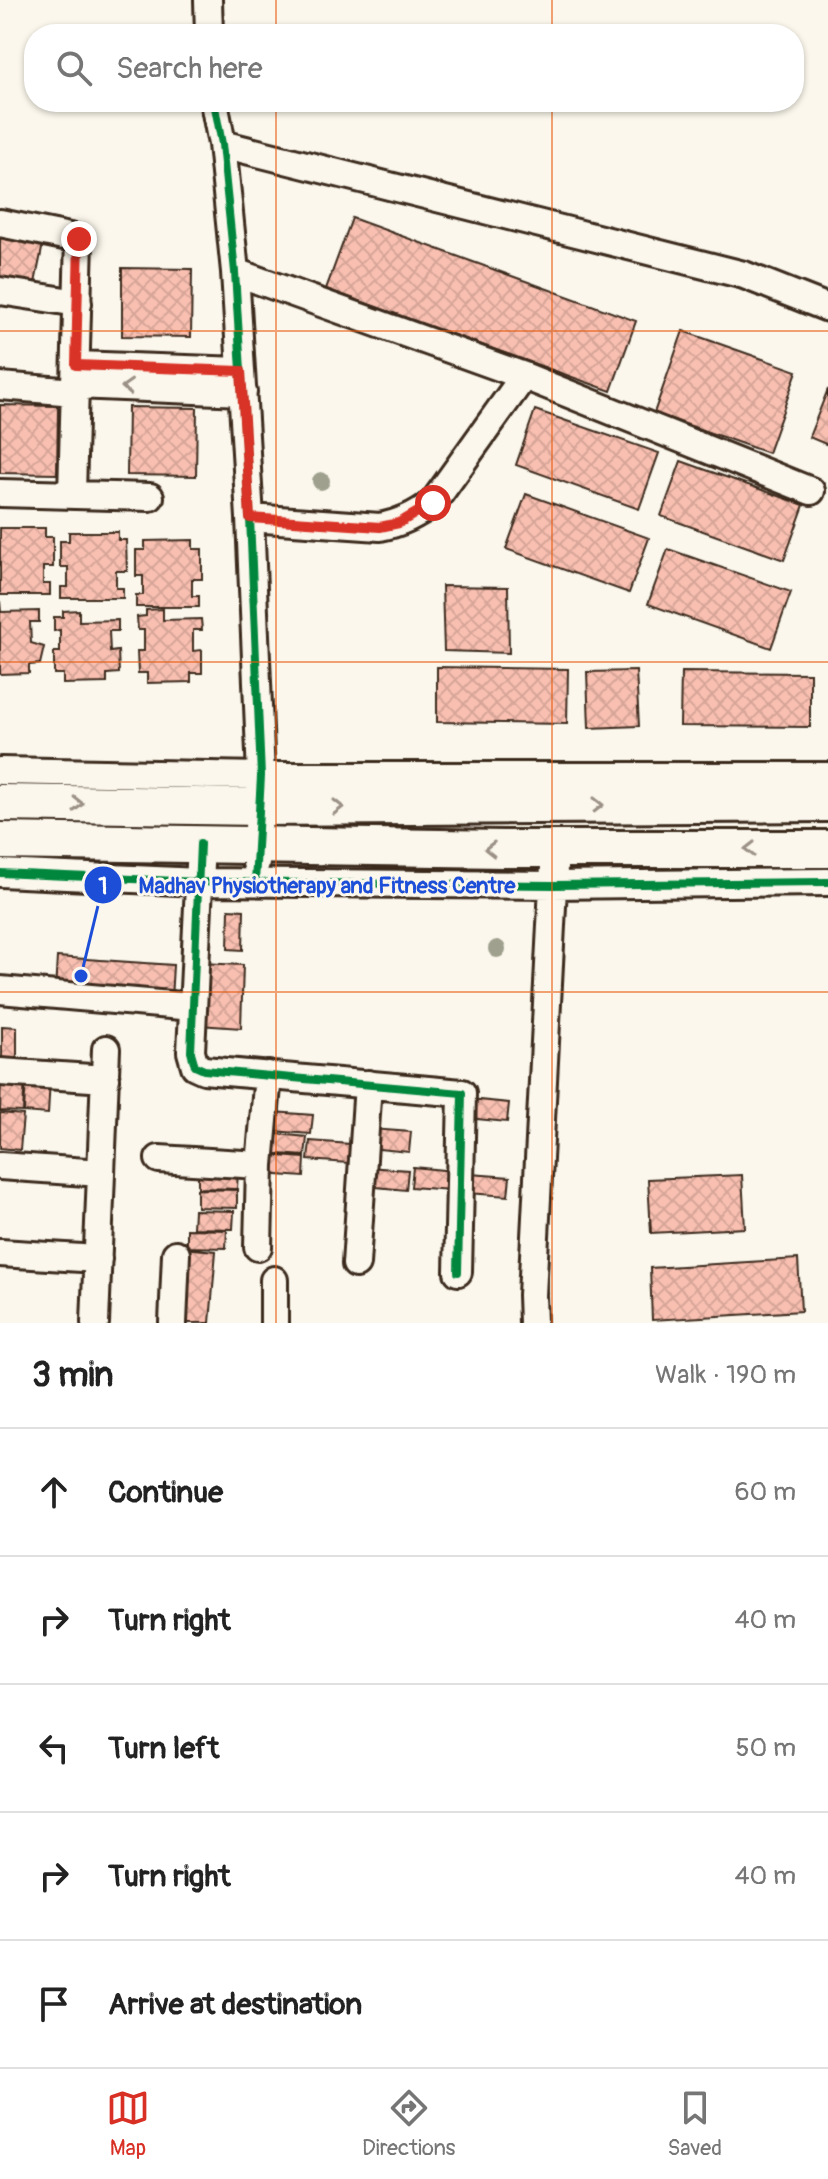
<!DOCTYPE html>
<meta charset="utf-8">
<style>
body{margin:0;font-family:Pangolin,sans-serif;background:#f2f2f2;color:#222}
.stop{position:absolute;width:24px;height:24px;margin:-18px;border:6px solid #d93025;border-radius:50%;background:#fff}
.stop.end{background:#d93025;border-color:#fff;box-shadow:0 2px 8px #0008}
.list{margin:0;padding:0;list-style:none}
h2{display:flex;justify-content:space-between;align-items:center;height:104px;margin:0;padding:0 32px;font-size:34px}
h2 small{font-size:26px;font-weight:400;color:#767676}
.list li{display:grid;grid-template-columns:52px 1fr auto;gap:24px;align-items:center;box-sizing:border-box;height:128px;padding:0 32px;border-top:2px solid #e0e0e0}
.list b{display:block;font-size:30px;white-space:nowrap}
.list em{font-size:26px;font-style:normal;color:#767676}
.icon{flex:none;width:44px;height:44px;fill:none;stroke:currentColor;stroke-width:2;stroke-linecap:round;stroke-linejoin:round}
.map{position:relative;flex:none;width:828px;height:1323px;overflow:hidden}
.search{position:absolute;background:#fff;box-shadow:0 2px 6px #0004;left:24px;right:24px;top:24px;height:88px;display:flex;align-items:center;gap:20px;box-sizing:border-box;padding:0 28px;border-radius:32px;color:#767676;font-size:30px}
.sheet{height:744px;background:#fff}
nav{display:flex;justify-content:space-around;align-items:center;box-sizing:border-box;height:112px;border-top:2px solid #e0e0e0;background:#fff;font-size:22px;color:#767676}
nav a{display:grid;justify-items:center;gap:4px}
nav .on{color:#d93025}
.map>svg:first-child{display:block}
.building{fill:url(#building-cross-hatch);stroke:#3b2a1e;stroke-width:2}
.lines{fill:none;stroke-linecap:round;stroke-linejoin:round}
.street-casing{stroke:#3b2a1e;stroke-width:32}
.secondary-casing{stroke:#3b2a1e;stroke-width:42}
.street{stroke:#fbf7ec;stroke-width:26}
.secondary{stroke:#fbf7ec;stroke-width:36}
.cycleway-casing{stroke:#fbf7ec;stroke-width:13}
.cycleway{stroke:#00873e;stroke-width:8}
.tree{fill:#9fa08e}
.oneway{stroke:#9b9085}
.route{stroke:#d93025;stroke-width:10}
.grid{fill:none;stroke:#e8590c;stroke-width:2;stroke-opacity:0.55}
.leader{fill:none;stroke:#1d4ed8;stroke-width:3}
.callout-dot{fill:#1d4ed8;stroke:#fbf7ec;stroke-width:3}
.mark-label{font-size:24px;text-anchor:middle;font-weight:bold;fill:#fff}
.callout-label{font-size:22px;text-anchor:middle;font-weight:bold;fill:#1d4ed8;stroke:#fbf7ec;stroke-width:6;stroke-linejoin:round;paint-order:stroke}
</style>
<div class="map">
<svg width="828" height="1323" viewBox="0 0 828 1323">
<defs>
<pattern id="building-cross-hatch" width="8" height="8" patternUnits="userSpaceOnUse" patternTransform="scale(2)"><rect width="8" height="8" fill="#f9c0b1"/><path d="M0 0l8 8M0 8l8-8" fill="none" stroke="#d6a598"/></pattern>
</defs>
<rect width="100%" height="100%" fill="#fbf7ec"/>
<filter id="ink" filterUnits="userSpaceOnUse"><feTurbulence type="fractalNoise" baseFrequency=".0125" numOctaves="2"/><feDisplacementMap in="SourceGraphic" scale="16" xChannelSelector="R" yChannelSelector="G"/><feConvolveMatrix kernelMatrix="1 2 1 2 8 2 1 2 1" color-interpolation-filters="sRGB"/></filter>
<g filter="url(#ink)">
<path class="building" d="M352,218l284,103 -25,70 -285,-102z
M0,230l44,9 -11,54 -33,-7z
M122,268l70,1 -1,68 -69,-1z
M683,331l114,40 -29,82 -114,-40z
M828,389v56l-19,-8z
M0,405l58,1 -1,68 -57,-1z
M128,407l69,1 -1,68 -69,-1z
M535,410l124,43 -20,56 -123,-44z
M681,461l123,44 -20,55 -123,-44z
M526,494l123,44 -20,55 -123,-44z
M0,528h45v9h8v30h-10v17h7v11h-50z
M69,532h49v8h8l1,31h-11v17h7v10h-62v-11h7v-20h-8v-26h9z
M193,540v9h9v30h-10v17h7v11h-63v-12h7v-19h-7v-26h9v-9z
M668,549l123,43 -20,56 -123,-44z
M442,586l66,1 1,66 -65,-2z
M0,601l1,11 38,-1v11h-9l1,21 13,4 -4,17 -11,1v8l-29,1z
M163,609v11l38,-1 1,11h-9v21l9,-1v23h-11v9l-44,1v-10h-9l-1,-22h7v-21h-6l-1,-13 9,-1v-6z
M79,610v11l39,-1v11h-9l1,21 8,-1 1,22 -12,1v9l-44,1v-10h-9v-22h6v-22l-6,1v-14h9v-6z
M437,667l131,2 -1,55 -130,-2z
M636,671l3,55 -50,2 -2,-56z
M681,672l129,1v54l-130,-1z
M229,909l15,1 -1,40 -15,-1z
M57,957l116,8 -2,35 -116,-8z
M200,963l43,2 -2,63 -42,-3z
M2,1026l15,1v40h-15z
M1,1075l24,2 -2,35 -23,-1z
M26,1078l24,1 -2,35 -24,-2z
M469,1099l40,4 -2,19 -40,-4z
M273,1112l40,3 -2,19 -39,-3z
M0,1113l23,2 -3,35 -20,-2z
M371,1129l40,3 -2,20 -40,-4z
M267,1133l40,4 -2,19 -40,-3z
M310,1141l40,3 -2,19 -40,-3z
M265,1155l40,3 -1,19 -41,-3z
M367,1167l41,3 -2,20 -40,-4z
M413,1167l40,4 -2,19 -40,-3z
M198,1170l40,1 -1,18 -39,-1z
M470,1174l40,3 -2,19 -40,-3z
M742,1175l3,53 -94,5 -3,-54z
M197,1189l40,1v18l-40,-1z
M194,1210l40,1 -1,18 -40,-1z
M187,1229l40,1 -1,18 -39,-1z
M182,1248l34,3 -6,72h-34z
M798,1259l3,52 -149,9 -2,-52z"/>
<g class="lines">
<defs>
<path id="street" d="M208,0l1,34
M214,102l8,42 13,128 15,246 11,258 -5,87
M222,144l522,131 84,33
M0,223l79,16 -7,255
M235,272l289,104 287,115
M0,291l78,12
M76,365l165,6
M75,385l168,7
M0,386l75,6
M0,493l150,4
M250,518l130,9c21,-4 36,-12 53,-24l91,-127
M0,771l261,5h567
M200,864l-9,188 4,14 9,4 258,23 -4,179
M0,873l199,9 354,3 275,-3
M0,990l193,17
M0,1072l106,7
M159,1159l101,6
M0,1166l101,7
M258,1247l2,-82 8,-90
M0,1253l98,6
M356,1264l12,-180
M274,1280v43
M95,1323l11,-274
M173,1323l3,-69
M533,1323l-1,-28 22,-428"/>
<path id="secondary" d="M0,803l261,4 567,-4
M0,841l503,8h325"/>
</defs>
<use href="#street" class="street-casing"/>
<use href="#secondary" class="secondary-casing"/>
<use href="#street" class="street"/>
<use href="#secondary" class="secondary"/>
<defs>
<path id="cycleway" d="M214,102l8,42 13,128 15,246 11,258 -6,106
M200,844l-9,208 4,14 9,4 258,23 -4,179
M0,873l199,9 354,3 275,-3"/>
</defs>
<use href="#cycleway" class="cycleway-casing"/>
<use href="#cycleway" class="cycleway"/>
</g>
<g class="tree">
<circle cx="321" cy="481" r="9"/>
<circle cx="497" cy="949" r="9"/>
</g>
<defs><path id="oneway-chevron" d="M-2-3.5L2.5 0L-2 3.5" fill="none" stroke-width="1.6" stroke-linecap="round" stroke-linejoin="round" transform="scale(2)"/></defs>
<g class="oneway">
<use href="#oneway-chevron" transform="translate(127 387) rotate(-177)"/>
<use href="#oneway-chevron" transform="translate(78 804) rotate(1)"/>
<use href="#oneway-chevron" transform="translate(598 805)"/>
<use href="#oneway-chevron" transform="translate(338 807)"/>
<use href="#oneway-chevron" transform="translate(490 849) rotate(-179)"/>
<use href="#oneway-chevron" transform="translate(750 849) rotate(180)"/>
</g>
</g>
<g class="lines" filter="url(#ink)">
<path class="route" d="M79,239l-3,126 165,6 9,147 130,9 19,-4 34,-20"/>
</g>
<path class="grid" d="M276,0v34M552,0v34M276,102v1221M552,102v1221M0,331h828M0,662h828M0,992h828"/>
<path class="leader" d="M81 976L103 885"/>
<g class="callout-dot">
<circle cx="81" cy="976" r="8"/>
<circle cx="103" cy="885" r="20"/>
</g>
<g class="mark-label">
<text x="103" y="894">1</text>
</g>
<g class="callout-label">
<text x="327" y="893">Madhav Physiotherapy and Fitness Centre</text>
</g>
</svg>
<div class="stop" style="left:433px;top:503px"></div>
<div class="stop end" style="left:79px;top:239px"></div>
<div class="search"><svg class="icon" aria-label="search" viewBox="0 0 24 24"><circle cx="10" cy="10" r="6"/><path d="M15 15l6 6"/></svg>Search here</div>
</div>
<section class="sheet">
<h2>3 min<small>Walk · 190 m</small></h2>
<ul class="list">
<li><svg class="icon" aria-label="ahead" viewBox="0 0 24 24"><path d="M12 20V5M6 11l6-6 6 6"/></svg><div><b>Continue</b></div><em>60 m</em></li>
<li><svg class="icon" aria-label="right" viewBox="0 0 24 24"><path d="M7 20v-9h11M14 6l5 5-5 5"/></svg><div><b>Turn right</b></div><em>40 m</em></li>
<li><svg class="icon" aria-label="left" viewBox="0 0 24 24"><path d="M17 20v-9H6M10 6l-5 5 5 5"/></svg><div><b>Turn left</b></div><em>50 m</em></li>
<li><svg class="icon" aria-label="right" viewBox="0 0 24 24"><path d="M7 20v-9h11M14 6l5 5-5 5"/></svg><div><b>Turn right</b></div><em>40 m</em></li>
<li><svg class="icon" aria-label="arrive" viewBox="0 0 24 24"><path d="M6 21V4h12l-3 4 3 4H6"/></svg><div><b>Arrive at destination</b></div></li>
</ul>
</section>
<nav>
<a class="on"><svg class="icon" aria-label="map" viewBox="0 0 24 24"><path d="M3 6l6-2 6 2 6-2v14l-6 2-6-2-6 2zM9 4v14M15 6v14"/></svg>Map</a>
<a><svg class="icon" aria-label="directions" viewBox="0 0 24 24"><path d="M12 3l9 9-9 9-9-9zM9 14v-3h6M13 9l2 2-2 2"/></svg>Directions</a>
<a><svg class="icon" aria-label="saved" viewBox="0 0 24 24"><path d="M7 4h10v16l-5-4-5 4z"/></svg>Saved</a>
</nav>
